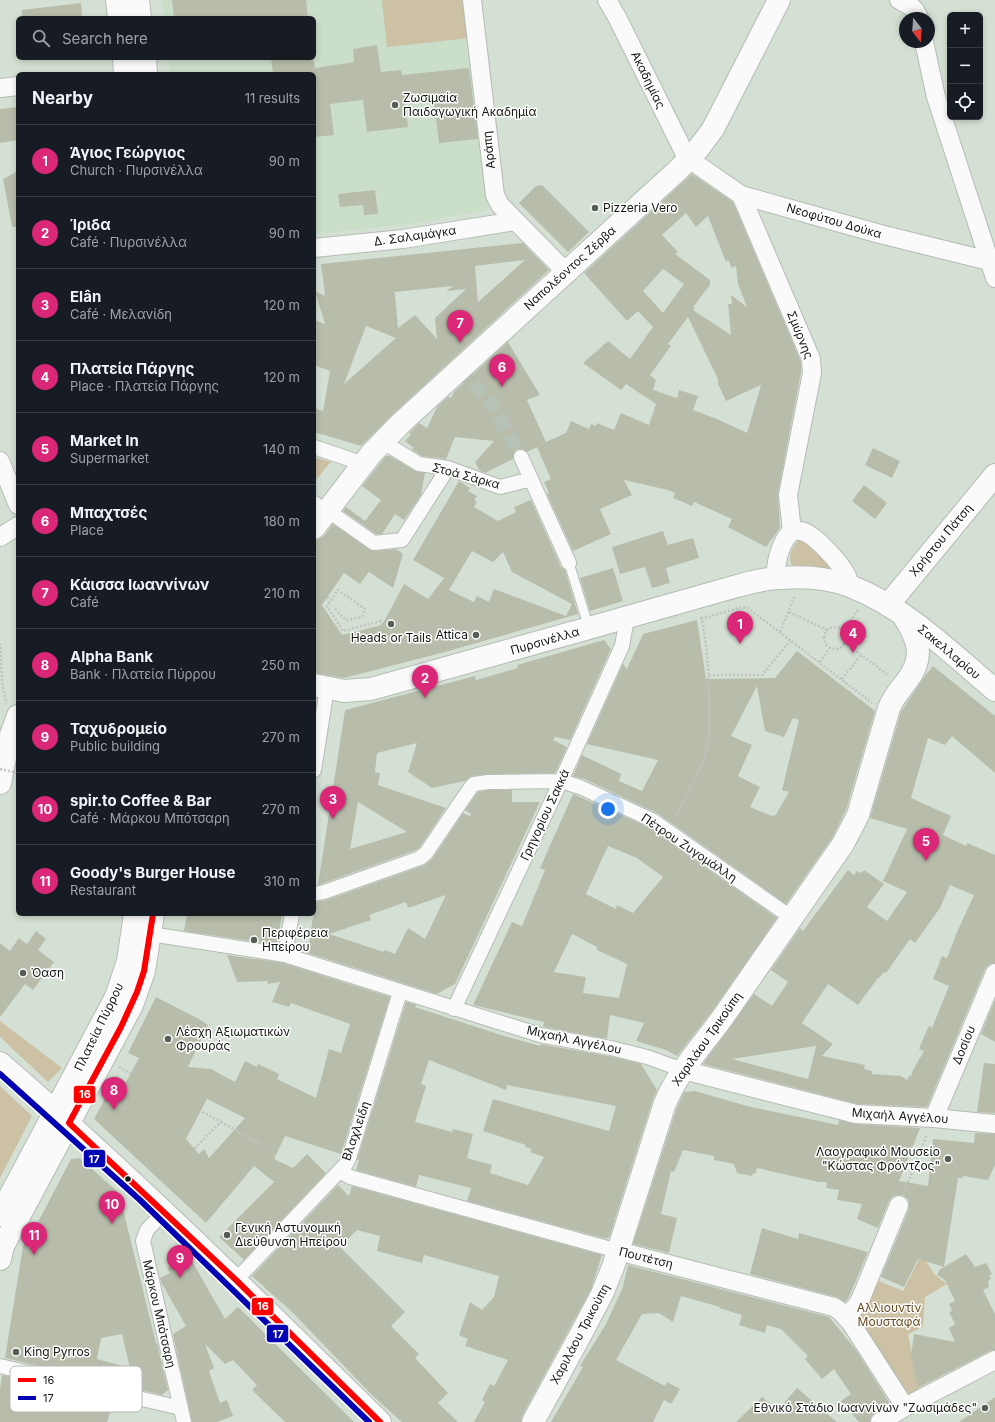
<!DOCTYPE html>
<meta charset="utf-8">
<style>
body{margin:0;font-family:Inter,sans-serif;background:#242831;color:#f1f3f6}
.controls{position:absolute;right:12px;top:12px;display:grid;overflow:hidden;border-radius:6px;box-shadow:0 2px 6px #0003}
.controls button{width:36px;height:36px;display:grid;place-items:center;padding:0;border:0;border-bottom:1px solid #363941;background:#171b24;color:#f1f3f6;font:20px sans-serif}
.compass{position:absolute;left:899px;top:12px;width:36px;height:36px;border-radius:50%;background:#171b24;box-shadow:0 2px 6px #0003;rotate:163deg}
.you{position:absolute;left:608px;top:809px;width:14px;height:14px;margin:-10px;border:3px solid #fff;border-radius:50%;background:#1a73e8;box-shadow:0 0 0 6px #1a73e833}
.badge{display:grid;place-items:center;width:26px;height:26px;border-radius:50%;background:#db2777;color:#fff;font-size:13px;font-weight:700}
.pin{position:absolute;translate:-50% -33px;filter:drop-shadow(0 1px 2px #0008)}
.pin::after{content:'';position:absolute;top:21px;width:14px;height:12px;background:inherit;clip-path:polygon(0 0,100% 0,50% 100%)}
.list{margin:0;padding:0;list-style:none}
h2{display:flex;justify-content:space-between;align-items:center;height:52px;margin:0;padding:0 16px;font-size:17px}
h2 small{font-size:13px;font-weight:400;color:#9ea1a6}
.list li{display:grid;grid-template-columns:26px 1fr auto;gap:12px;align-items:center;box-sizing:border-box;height:72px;padding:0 16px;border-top:1px solid #363941}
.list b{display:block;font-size:15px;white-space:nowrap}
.list p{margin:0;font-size:13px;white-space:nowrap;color:#9ea1a6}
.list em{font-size:13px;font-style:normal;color:#9ea1a6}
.icon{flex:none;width:22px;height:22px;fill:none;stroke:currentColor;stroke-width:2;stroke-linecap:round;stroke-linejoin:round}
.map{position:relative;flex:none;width:995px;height:1422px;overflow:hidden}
.search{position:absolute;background:#171b24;box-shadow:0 2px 6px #0003;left:16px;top:16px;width:300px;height:44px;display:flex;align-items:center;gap:10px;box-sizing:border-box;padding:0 14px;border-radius:6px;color:#9ea1a6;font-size:15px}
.panel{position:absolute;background:#171b24;box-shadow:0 2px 6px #0003;left:16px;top:72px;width:300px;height:844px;border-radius:6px}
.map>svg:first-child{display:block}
.built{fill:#cbdec9}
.green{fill:#ccc1a5}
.building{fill:#b8bdab;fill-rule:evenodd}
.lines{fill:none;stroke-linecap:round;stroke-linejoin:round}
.pedestrian-tunnel{stroke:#b7c2b7;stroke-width:14;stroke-dasharray:14 7;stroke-linecap:butt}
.service-casing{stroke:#b4bcb4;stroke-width:11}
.pedestrian-casing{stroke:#b4bcb4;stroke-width:16}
.minor-casing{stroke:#b4bcb4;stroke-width:20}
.tertiary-casing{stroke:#b4bcb4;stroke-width:24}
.secondary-casing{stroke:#b4bcb4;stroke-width:24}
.primary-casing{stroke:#b4bcb4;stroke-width:24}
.path{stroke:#c0c3c0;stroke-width:2.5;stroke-dasharray:2 2;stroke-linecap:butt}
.service{stroke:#f9faf9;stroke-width:9}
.pedestrian{stroke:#f9faf9;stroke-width:14}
.minor{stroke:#f9faf9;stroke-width:18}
.tertiary{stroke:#f9faf9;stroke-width:22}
.secondary{stroke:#f9faf9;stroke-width:22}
.primary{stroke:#f9faf9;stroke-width:22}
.path-bridge{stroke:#c0c3c0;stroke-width:2.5;stroke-dasharray:2 2;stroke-linecap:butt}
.bus-1-casing{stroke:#fff;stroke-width:9}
.bus-2-casing{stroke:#fff;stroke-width:9}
.bus-1{stroke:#f00;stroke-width:6}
.bus-2{stroke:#0404b4;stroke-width:6}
.poi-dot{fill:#555d55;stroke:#fff;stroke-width:1.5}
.bus-dot{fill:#101710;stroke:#fff;stroke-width:1.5}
.labels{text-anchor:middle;stroke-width:3;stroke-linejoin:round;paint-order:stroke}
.street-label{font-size:12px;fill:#101710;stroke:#fff}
.poi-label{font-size:12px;fill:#101710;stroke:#fff;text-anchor:start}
.park-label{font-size:12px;fill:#63471c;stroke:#fff}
.key{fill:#fff;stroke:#b7b9b7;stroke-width:1}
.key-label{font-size:11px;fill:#101710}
.line-badge{stroke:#fff;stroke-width:1.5}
.badge-label{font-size:11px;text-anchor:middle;font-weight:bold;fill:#fff}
</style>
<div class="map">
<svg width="995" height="1422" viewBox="0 0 995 1422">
<rect width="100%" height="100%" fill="#d5e0d4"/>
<path class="built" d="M162,0h302l24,210 -78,14 -96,10v-160h-144l-2,-16h146v-40h-150z"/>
<path class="green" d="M382,0h82l5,38 -82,9z
M314,457l17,5 -17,20z
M800,540h5l25,26 -3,3 -33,-2c-8,-7 -2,-23 6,-27z
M0,1021l62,47 -14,14 -48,-45z
M0,1086l32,30 -32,62z
M919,1259l7,2 9,14 12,9 -22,13 -2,30 -15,7 11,54 -15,13 -48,-78 18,-44 29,12z"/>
<path class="building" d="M172,0h134l2,18h-134z
M81,3l1,15h-60v-8z
M377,45l4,27 20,-2 1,5 67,-7 9,71 -39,4 -6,-48 -29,3 4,29 -41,5 -4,-32 -33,4 4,31 -20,2v-63h-41l-2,-16h42l2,10 39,-6 -1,-13z
M18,107v33l-18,3v-34z
M18,171v56h-6l-9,-48z
M692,174l41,28 68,160v10l-23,121 2,35 -14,19 -38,-20 4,-8 -38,-17 -2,4 -19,-8 2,-5 -7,-3 -44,-10 8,15 -32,14 11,25 -38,17 -26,-57 2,-1 -5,-11 7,-3 -14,-32 -10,5 -5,-3h-5l-3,3 -1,7 -28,14 -6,-3 -4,-8 19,-21 -39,-4 -9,22 -24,-3 -11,-7 3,-1 -9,-7 6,-7 -2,-1 10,-10 8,5 10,-21 11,-10 3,1 3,-6 54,-50 32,53 -13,5 19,42 20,-9 5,-12 18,8 2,-5 5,2 1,-3 17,7 7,-17 28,12 7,-21 -30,-20 -5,6 -38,-27 25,-22 22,18 23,-32 -15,-16 -11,10 -43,-48zM686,213l10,14 12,-11 18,46 2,-2 4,8 4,-2 2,18 9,23 -16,-12 1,9h-4l3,31 -38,-25 2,-3h-2l17,-22v-5l-35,-26 3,-2 -16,-17zM663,269l21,15 -21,29 -20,-22zM688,317l30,62v5l8,17 35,-16 -14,48 -30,-14 -24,-9 5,-14 -19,-6 -2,8 -24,-8 3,-10 -6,-5 21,-29 -3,-2z
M542,185l47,47 -21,20 -49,-49 17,-17z
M375,190l3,24 -14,1 -1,-10 -23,2 -2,-13z
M523,243l26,27 -156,144 -32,32 -47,-14v-24l9,3 7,-40 -16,-6v-45l11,4 -10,-33 10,5 -4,-32zM525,260l-47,42 -3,-36zM453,286l-7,5 20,-2 -31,29 2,21 -22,-24 -17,13 -3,-34 -1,-2zM366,326l30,12 -52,46z
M873,448l27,13 -8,17 -27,-13z
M386,456h4l25,15 10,2 -4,22 -17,25 -9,-6 -13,20h-6l-33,-23 3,-4 19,14 16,-21 -19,-14z
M459,481l11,7 -2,3 9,5 -3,4 3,2 -3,5 24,14 18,-9 -2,-5 17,-7 30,67 4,3 13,44 -133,38 -101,26 -30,-5v-131l1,-2 4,-1 5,-3 9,-12 37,26 5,1 21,-2 7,5 -10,34 -24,-16 -9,12 -16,-11 -22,32 20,30 40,-10 22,-41 24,15 16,-21 -31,-18zM472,551l21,11 10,-10 9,20 60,32 -6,12 -72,-27 -5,13 -12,-6 -3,6 -25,-12z
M864,485l23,18 -12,16 -23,-18z
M663,531l5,14 25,-7 6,20 -33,10 4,15 -18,5 -7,-21 -25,7 -8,-27z
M613,568l10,33 -33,10 -10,-33z
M697,620l9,59 69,-1 22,-27 78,60 -29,99 -14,28 -46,66 -129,-91 -73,-34 -11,-3 9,-21 39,19 -2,7 23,10 16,-31 -71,-16 36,-80 4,5 16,-35zM757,686l8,45 19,6 9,-19 6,2 -17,70 7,2 -14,24 -2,-1 -1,1 -22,-9 10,-20 -22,-11 14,-31 -21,-9z
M604,640l7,9 -41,91 -15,-3 -2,3 14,7 -11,24 -2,2 -67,1 -15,2 -7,5 -33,7 -24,-16 9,-29 -40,10 -2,19 5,1 -2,12 68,23 -26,39 -4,3 -98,35 27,-175 130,-34 1,4 42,-12 -1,-3zM358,802l49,30 -57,17z
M933,666l62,50v57l-43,-37 -7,9 -17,-7 -17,60 40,18 -8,19 23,11 1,-3 28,12v108l-6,1 -4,5 -58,138 -69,-3 -155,-40 51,-70 18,12 16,-24 -17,-12 29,-42 3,3 45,-61 6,5 3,-4 4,2 3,-3 20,14 -17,23 20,14 20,-29 -24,-11 24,-52 -37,-11 31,-106 23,-35zM950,885l24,10 -17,37 -10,26 -5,-2 -9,23 16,7 -17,42 -3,-2 -2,4 -8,19 5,2 -11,19 -2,6h-2l-2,4 -6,-4 -29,-2v-3l-8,-2 1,-4 -43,-9 11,-12 -31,-21 26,-39 30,21 20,-27h1l5,-6 2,1 24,-34 5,4 25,-35zM816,1046l-8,33 -76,-20z
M489,790h23v12h28l-85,182 -18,10 -129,-41 7,-51 12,-2 98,-35 8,-7 30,-45 7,3 1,-2 -6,-4 13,-18zM446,895l-21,44 -17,-11 -13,26 -10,-4 -1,2 -55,-18 42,-14 -2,-5 37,-13 2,6z
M573,794l75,33 129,91 -64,92 -36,46 -11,-6 -30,-9 8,-18 -34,-8 -3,24 -64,-12 1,-5 -71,-17 39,-83 10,4 23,-56 -5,-2zM608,846l29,12 26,19 -30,36 -16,-8 -1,4 -30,-15zM572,934l25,13v3l30,14 -8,34 -36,-5 3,-16 -32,-5z
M187,914h95l-5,31 -93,-14z
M36,931l10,8 -8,11 16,12 -21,28 -8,-6 -25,33v-74l10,8 9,-13 8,6z
M227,955l56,8 107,34 -49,157 -56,-18 -11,23 19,9 14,-14 19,19 -82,87 -25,-23 55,-55 -20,-16 -48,57 -112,-104 23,-43 9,6 13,-24 -11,-5 28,-56 43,22 9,6 -20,42 23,2 24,13 10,-21 12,6 1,-3 21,10 -2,5 39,19 13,-49 12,4 9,-29 -59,-21 -2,4 -17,-5 8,-20 -13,2 1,-3 -31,1zM207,1099l38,19 -36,40 -5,-9 -5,5 -13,-15z
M995,1000v42l-14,-8z
M406,1002l11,3 -2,2 89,29 36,10v-2l69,12 32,8 16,26 -5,12 -43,136 -1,-1 -1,2 -140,-38 4,-13 -52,-13 -3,12 -60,-17 3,-10h-2zM429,1060l77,30 1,-5 109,21 -7,25 -116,-32 -10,32 43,14 -1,2 7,2 -2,3 14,5 -16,28 -38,-12 2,-8 -25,-7 6,-24 -20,-5 -1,3 -37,-10 11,-36 -5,-2z
M984,1063l11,1v49l-18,-1z
M695,1091l52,15 91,19 1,-5 16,4 65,4 -21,53 29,5 5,-47 41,4 1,-10 20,1v31l-7,15 -25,-4v2h-5l-14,89 22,-13 9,13 11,-4 6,11 -3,2 2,3 -3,2 1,6 -6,3 12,24v36l-5,1 -72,37 -7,-32 3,-22 41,8 -6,-14 6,-4 -6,-12 3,-1 -3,-7 6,-3 -10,-21 -8,-5 3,-6 4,-2 -26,-8 -14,28 -23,-10 28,-68v-5l-1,-5 -5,-4h-5l-5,1 -4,5 -11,27 -21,-9 5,-15 -25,-4 2,-10 -13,-2 1,-6h-8l-62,-14 -2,6 -2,-1 -1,3 -15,-3 -3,-9 -20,-4v-4l-31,-6 -9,22 -3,-1 -10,43 16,4 -8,35 -36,-9 43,-134 8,-18z
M80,1158l39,35 37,150h1l11,47 -6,5 -157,-37 18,-112 13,-20 35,-67zM122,1334l8,34 -33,-9 4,-21z
M338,1185l11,11 3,-10 250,69 -11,34 -69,127 -1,6h-47l11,-20 -3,-2 8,-16 4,2 14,-26 -43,-14 3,-7 -9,-4 11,-33 12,8 12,-13 5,-21 -75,-21 -2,8 -45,-12 3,-15 -23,-6 -13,13 -11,-3 72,72 -14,14 28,28 -4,4 33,35 -10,10 20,19h-56l-29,-26 -80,-83 -41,-37z
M762,1228l36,11 1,-6 69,19 -20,47 -3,3 -8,-5 -87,-23z
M192,1261l33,58 13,-12 116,115h-69l-33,-32 5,-5 -24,-25 -8,4 -20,-20 9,24 -5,3 11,32 7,-3 6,16 -16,6h-25l-19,-88 13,-8 -25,-44 -1,-4 10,-5 -3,-5 11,-6 3,5z
M628,1265l201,52 27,33 34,54 -16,9 -3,4 -1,5h-11l-18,-21 10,-7 -17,-25 -12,10 -17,-20 3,-3 -27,-27 -14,-4 -2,8 -26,-8 3,-10 -23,-7 1,-1 -39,-11 -8,26 -14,-9 -17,1 -26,46 49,26 2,-4 13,7 -9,15 -7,-4 -11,22h-102l32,-55 -3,-1 26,-42 17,-37z
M2,1375l112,26 -7,21h-107v-33z
M797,1388l40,34h-101l26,-25 16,13z
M995,1397v25h-36z"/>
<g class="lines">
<path class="pedestrian-tunnel" d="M459,369l31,32 31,56"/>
<defs>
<path id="service" d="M314,504l2,-3 11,9
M569,563l20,65"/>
<path id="pedestrian" d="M383,442l36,22 29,4 52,19 31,-8
M314,447l50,17
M521,457l48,106
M327,510l47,33 28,-3 46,-72
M314,770l13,-82
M314,894l10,-2 96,-34 6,-5 45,-66 3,-3 14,-2 73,-1 19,6 72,33 140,98
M150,934l135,21 255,80 71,13 36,9 36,13
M285,955l7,-41
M454,1009l107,-228 61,-135 5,-28
M340,1171l10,6 268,74
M164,1212l-17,18 -4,11 41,181
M236,1280l110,-116 3,-6 51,-166
M0,1366l181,42"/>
<path id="minor" d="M472,0l23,195 5,10 66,67
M607,0l10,17 68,137 4,5 52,36 139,39 109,27
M899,0c10,5 16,7 20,18
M924,42l12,55 59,181
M0,88l18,-2
M741,195l70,164 1,14 -24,122 4,36
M314,248l89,-9 112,-18
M0,461l18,44
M0,537l18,-11
M775,578c1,-15 5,-36 17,-47 4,0 8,-1 12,1 12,4 35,30 42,42 2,4 3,8 3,12
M683,1070l173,44 78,4 61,6
M934,1118l61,-145
M618,1251l216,56 6,4 11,12 54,84
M846,1317l11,-12 4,-7 38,-93
M880,1422l25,-15 90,-47"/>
<path id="tertiary" d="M888,605l107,-130
M314,685l30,6 27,-2 218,-61 148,-42c15,-4 29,-8 44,-8 23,-2 48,0 69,8 56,22 100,66 145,104
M0,783l8,-40 10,-27
M533,1422l49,-90 20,-38 11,-27 51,-161c13,-34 38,-60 59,-89 40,-58 80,-115 120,-173l15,-29 31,-107c4,-10 11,-18 17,-26 20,-25 12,-43 -3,-67"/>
<path id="secondary" d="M314,528l57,-74 30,-31 277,-253 20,-21 15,-20 66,-129
M0,1063c132,114 256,237 380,359"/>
<path id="primary" d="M117,0l2,18
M138,0l2,18
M124,58l1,16
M145,58l1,16
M0,1215l116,-218 12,-36 7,-47
M0,1259l3,-13 129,-241 12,-34 9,-57"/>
</defs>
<use href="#service" class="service-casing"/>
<use href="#pedestrian" class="pedestrian-casing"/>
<use href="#minor" class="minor-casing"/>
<use href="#tertiary" class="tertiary-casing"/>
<use href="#secondary" class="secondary-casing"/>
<use href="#primary" class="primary-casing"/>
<path class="path" d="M327,597l4,3
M335,609l11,11 16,-3 3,-8 -27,-19 -11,16 16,25 38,-10 1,4
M789,612l38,18
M701,619l41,-12 6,1 124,95
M824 638a11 11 0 1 1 22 0a11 11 0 1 1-22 0Z
M843,631l16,-22
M780,632l15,-37
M844,642l44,33
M0,643c2,19 0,43 7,60
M820,662l10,-14
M709,675h53l29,-35
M842,679l19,-24
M674,819c12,-22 26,-45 32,-69 4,-13 3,-27 3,-40 0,-32 -1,-63 -8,-94
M119,1067l12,7
M221,1122l41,23
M195,1148l26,-26 -20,-11
M905,1190l22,-56"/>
<use href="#service" class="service"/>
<use href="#pedestrian" class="pedestrian"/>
<use href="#minor" class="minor"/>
<use href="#tertiary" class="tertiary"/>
<use href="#secondary" class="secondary"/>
<use href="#primary" class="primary"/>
<path class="path-bridge" d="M0,769l18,4"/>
<defs>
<path id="bus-1" d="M153,914l-9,57 -7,21 -16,35 -52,96 167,157 144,142"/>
<path id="bus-2" d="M0,1074l140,126 229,222"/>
</defs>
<use href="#bus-1" class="bus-1-casing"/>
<use href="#bus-2" class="bus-2-casing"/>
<use href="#bus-1" class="bus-1"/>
<use href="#bus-2" class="bus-2"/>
</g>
<g class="poi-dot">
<circle cx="395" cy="105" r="4"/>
<circle cx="595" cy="208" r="4"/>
<circle cx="391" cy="624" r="4"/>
<circle cx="476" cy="635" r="4"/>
<circle cx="254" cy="940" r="4"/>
<circle cx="23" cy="973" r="4"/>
<circle cx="168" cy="1039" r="4"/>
<circle cx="948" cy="1159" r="4"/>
<circle cx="227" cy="1235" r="4"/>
<circle cx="16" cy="1352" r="4"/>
<circle cx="985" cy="1408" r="4"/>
</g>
<circle class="bus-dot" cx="128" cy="1179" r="3.5"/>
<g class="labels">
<g class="street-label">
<text transform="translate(648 80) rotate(64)" y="4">Ακαδημίας</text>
<text transform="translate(489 150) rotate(-96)" y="4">Αράπη</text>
<text transform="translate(834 221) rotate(16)" y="4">Νεοφύτου Δούκα</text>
<text transform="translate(415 236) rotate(-8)" y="4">Δ. Σαλαμάγκα</text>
<text transform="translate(570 268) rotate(-42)" y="4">Ναπολέοντος Ζέρβα</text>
<text transform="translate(800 335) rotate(68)" y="4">Σμύρνης</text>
<text transform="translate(466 476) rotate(15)" y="4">Στοά Σάρκα</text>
<text transform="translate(941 540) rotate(-50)" y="4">Χρήστου Πάτση</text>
<text transform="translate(545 641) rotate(-16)" y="4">Πυρσινέλλα</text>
<text transform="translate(949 652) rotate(40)" y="4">Σακελλαρίου</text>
<text transform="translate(545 815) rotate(-65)" y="4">Γρηγορίου Σακκά</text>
<text transform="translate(689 848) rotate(34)" y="4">Πέτρου Ζυγομάλλη</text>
<text transform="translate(99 1027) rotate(-64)" y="4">Πλατεία Πύρρου</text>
<text transform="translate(707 1039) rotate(-55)" y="4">Χαριλάου Τρικούπη</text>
<text transform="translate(574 1040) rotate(12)" y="4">Μιχαήλ Αγγέλου</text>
<text transform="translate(964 1045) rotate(-67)" y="4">Δοσίου</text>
<text transform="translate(900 1116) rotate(4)" y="4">Μιχαήλ Αγγέλου</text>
<text transform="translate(356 1131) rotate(-71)" y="4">Βλαχλείδη</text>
<text transform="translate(646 1258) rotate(14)" y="4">Πουτέτση</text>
<text transform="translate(159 1314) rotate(77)" y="4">Μάρκου Μπότσαρη</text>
<text transform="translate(580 1334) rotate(-62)" y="4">Χαριλάου Τρικούπη</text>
</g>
<g class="poi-label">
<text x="403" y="102">Ζωσιμαία<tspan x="403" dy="14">Παιδαγωγική Ακαδημία</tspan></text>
<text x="603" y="212">Pizzeria Vero</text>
<text x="468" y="639" text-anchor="end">Attica</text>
<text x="391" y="642" text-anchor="middle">Heads or Tails</text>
<text x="262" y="937">Περιφέρεια<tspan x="262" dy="14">Ηπείρου</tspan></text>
<text x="31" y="977">Όαση</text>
<text x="176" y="1036">Λέσχη Αξιωματικών<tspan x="176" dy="14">Φρουράς</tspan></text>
<text x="940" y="1156" text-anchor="end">Λαογραφικό Μουσείο<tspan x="940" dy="14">"Κώστας Φρόντζος"</tspan></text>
<text x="235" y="1232">Γενική Αστυνομική<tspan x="235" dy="14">Διεύθυνση Ηπείρου</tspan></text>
<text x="24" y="1356">King Pyrros</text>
<text x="977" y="1412" text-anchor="end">Εθνικό Στάδιο Ιωαννίνων "Ζωσιμάδες"</text>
</g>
<g class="park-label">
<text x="889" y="1312">Αλλιουντίν<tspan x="889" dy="14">Μουσταφά</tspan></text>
</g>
</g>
<rect x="10" y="1366" width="132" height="46" rx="6" class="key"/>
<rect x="18" y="1378" width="18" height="4" fill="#f00"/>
<rect x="18" y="1396" width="18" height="4" fill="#0404b4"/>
<g class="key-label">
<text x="43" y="1384">16</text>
<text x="43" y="1402">17</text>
</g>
<g class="line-badge">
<rect x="73" y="1085" width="23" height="19" rx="4" fill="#f00"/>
<rect x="83" y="1149" width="23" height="19" rx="4" fill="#0404b4"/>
<rect x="251" y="1297" width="23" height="19" rx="4" fill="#f00"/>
<rect x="266" y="1324" width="23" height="19" rx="4" fill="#0404b4"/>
</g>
<g class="badge-label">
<text x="85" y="1098">16</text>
<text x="94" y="1163">17</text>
<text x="263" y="1310">16</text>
<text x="278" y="1338">17</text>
</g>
</svg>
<div class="controls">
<button>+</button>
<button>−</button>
<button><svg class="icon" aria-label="locate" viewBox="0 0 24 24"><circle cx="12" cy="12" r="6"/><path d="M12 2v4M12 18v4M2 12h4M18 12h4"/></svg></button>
</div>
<svg class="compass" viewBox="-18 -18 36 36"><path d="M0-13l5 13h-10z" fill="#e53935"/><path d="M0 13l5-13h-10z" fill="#9ea1a6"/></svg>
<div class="you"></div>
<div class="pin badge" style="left:740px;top:644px">1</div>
<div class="pin badge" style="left:425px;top:698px">2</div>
<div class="pin badge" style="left:333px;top:819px">3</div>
<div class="pin badge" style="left:853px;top:653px">4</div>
<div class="pin badge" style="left:926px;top:861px">5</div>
<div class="pin badge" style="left:502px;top:387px">6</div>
<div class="pin badge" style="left:460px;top:343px">7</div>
<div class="pin badge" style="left:114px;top:1110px">8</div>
<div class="pin badge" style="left:180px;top:1278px">9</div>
<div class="pin badge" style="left:112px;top:1224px">10</div>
<div class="pin badge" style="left:34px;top:1255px">11</div>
<div class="search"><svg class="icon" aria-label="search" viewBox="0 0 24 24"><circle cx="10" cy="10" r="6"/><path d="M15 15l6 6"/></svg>Search here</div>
<section class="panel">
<h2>Nearby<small>11 results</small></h2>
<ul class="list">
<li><span class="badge">1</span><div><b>Άγιος Γεώργιος</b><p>Church · Πυρσινέλλα</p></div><em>90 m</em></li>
<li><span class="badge">2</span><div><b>Ίριδα</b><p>Café · Πυρσινέλλα</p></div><em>90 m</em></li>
<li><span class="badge">3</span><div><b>Elân</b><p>Café · Μελανίδη</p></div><em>120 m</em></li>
<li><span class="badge">4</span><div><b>Πλατεία Πάργης</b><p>Place · Πλατεία Πάργης</p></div><em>120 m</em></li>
<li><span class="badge">5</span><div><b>Market In</b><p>Supermarket</p></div><em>140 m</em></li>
<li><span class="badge">6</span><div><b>Μπαχτσές</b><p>Place</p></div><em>180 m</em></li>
<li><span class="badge">7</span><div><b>Κάισσα Ιωαννίνων</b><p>Café</p></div><em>210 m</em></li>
<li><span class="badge">8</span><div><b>Alpha Bank</b><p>Bank · Πλατεία Πύρρου</p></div><em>250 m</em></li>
<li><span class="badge">9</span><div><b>Ταχυδρομείο</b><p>Public building</p></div><em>270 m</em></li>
<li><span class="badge">10</span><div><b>spir.to Coffee &amp; Bar</b><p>Café · Μάρκου Μπότσαρη</p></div><em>270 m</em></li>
<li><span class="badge">11</span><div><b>Goody's Burger House</b><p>Restaurant</p></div><em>310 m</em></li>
</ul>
</section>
</div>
